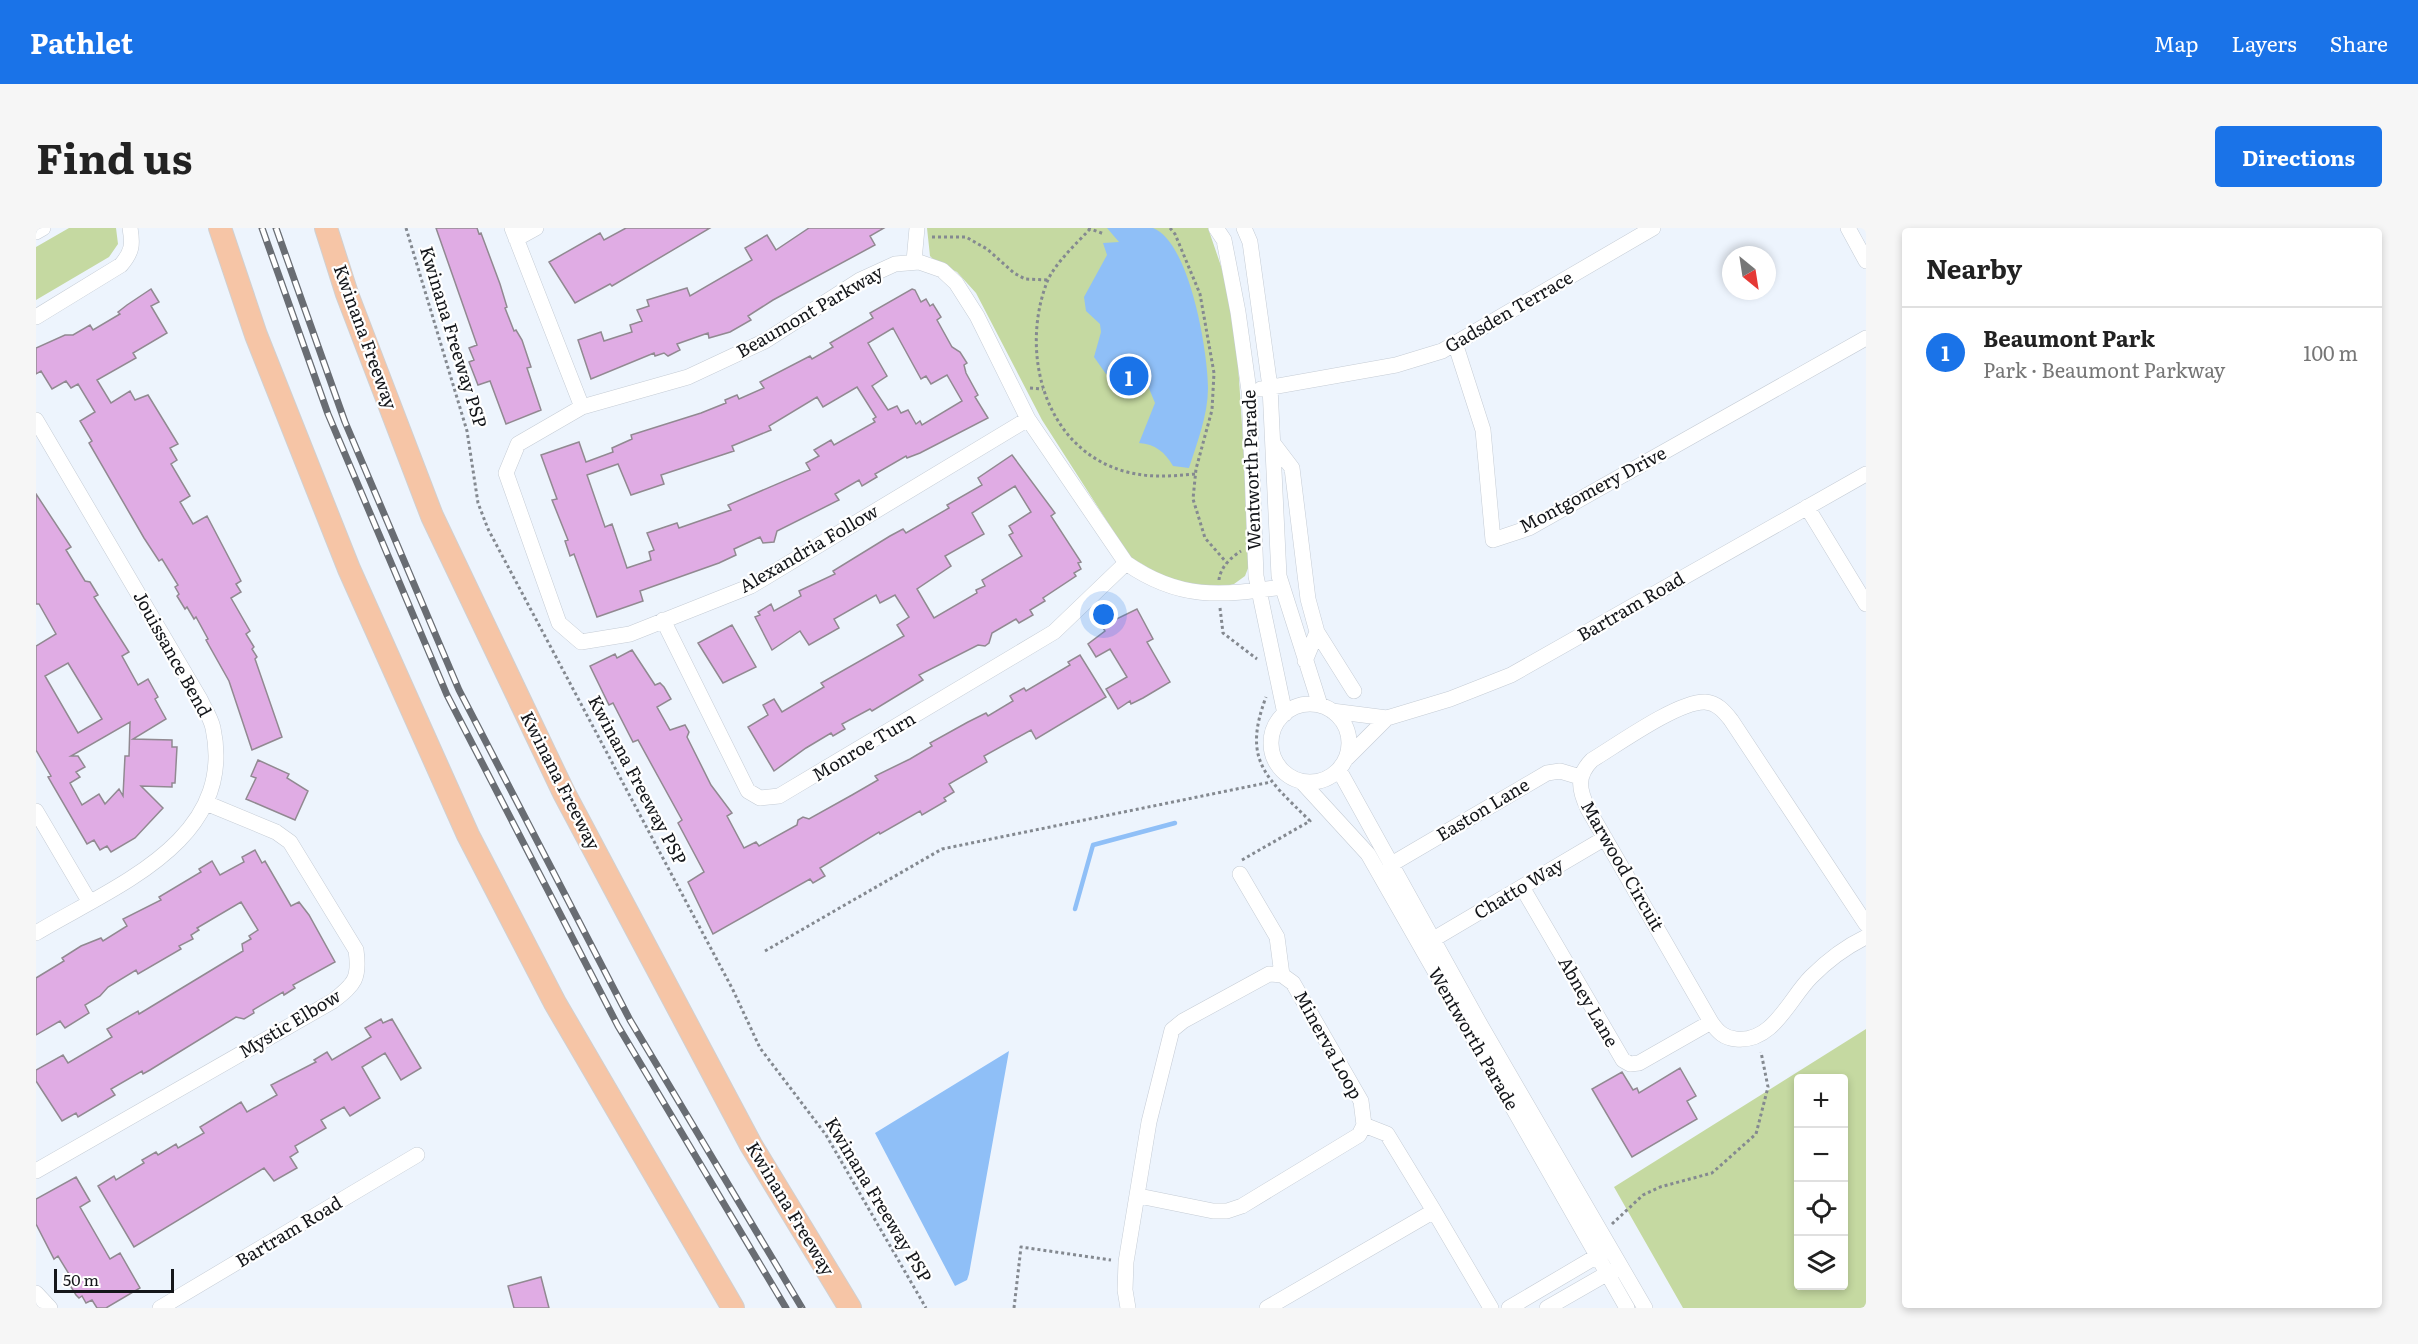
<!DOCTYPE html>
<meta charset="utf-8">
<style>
body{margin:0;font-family:Literata,serif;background:#f6f6f6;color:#222}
.controls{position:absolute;right:18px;bottom:18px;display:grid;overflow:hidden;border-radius:6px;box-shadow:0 3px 9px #0003}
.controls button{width:54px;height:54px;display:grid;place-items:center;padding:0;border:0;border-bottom:2px solid #e0e0e0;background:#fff;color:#222;font:30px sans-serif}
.compass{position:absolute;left:1686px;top:18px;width:54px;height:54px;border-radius:50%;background:#fff;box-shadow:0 3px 9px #0003;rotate:150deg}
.scale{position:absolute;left:18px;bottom:15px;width:120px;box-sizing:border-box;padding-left:6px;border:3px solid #14161a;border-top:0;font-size:16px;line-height:21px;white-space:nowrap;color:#14161a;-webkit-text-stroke:4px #fff;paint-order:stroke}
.you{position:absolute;left:1068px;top:387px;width:21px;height:21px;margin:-15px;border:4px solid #fff;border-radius:50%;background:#1a73e8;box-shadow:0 0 0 9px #1a73e833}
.badge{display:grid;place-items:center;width:39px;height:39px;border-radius:50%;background:#1a73e8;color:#fff;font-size:20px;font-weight:700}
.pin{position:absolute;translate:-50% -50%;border:3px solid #fff;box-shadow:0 2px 6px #0006}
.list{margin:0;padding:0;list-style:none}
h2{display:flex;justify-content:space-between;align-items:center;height:78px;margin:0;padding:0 24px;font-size:26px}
h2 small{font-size:20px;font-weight:400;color:#767676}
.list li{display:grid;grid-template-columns:39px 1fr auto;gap:18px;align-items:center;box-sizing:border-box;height:90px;padding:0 24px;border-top:2px solid #e0e0e0}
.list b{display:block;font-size:22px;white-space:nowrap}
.list p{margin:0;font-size:20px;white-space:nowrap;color:#767676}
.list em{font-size:20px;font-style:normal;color:#767676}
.icon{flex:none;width:33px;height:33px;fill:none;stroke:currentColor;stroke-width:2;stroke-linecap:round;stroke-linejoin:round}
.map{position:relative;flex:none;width:1830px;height:1080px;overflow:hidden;border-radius:6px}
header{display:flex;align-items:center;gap:36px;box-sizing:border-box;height:84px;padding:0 30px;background:#1a73e8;color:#fff}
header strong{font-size:28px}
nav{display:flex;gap:33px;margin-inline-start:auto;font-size:21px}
.intro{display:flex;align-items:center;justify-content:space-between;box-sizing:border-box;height:144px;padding:0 36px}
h1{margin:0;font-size:42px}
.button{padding:15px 27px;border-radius:6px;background:#1a73e8;color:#fff;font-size:21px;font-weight:700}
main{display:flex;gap:36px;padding:0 36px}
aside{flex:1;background:#fff;border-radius:6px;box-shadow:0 3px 9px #0003}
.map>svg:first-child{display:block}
.green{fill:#c5d9a1;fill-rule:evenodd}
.water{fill:#8fbff7}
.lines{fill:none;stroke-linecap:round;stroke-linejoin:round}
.stream{stroke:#8fbff7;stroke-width:4.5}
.building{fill:#e0ace4;stroke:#918991;stroke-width:1.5;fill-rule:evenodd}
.minor-casing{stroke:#c5ccd5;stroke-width:16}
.highway-casing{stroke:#d0d0d1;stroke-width:24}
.path{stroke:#848990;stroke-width:3;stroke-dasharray:3 3;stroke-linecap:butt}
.minor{stroke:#fff;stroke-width:15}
.highway{stroke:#f6c5a6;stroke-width:22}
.rail-casing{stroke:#696d73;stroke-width:7}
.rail{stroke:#fff;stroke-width:4.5;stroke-dasharray:14;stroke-linecap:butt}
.labels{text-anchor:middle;stroke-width:4.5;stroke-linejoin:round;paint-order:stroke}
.street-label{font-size:18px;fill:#14161a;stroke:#fff}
</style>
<header>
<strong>Pathlet</strong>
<nav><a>Map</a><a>Layers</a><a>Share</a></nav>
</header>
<div class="intro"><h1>Find us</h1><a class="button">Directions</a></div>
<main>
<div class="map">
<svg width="1830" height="1080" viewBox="0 0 1830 1080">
<rect width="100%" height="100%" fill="#edf4fd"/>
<path class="green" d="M33,0h47l2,16 -9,13 -73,43v-53z
M891,0h281l14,41 14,64 13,199 1,31 -5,13 -11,8 -12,3 -32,-2 -26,-8 -34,-20 -88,-137 -66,-127 -19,-21 -21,-10 -6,-6z
M1830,801v279h-183l-69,-121zM1808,850v208h-46v-208z"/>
<path class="water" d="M1071,0c11,0 37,0 46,0 37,14 55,125 55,160 0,27 -11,55 -19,80l-16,-2c-8,-14 -18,-22 -34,-23l16,-40 -7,-17 -24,-13 -18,1 -12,-17 7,-25 -1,-8 -14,-13 -2,-14 23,-42 -4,-12 16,-1z
M973,823l-40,223 -2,6 -12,6 -80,-153z"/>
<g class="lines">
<path class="stream" d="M1039,681l18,-64 82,-22"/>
</g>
<path class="building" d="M400,0h41l2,6 2,-1 19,51 7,23 -2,1 9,23 2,-1 6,10 9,27 -4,1 14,42 -35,14 -16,-43 -12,4 -9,-23 5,-2 -5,-12 8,-3z
M590,0h84l-98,58 -2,-2 -35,19 -26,-41 51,-29 4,7z
M773,0h75l-14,8 5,9 -102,55 -25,16 3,4 -21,12 -21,6 -1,-5 -31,11 3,6 -12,6 -4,-3 -9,3 -1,-3 -63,26 -13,-39 23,-8 3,9 28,-9 -2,-7 12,-4 -5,-11 12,-4 -2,-6 40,-12 3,8 62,-36 -7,-12 22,-13 9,15z
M115,61l8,13 -8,4 16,27 -34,20 3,5 -39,22 14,23 19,-12 5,9 13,-5 30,49 -8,4 7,12 -6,4 19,32 -10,6 13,22 14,-8 34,65 -5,3 5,8 -10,6 19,33 -4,3 8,13 -2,2 5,8 -2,2 27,78 -30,13 -23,-69 -23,-41 2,-1 -12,-22 -2,2 -7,-12 -2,2 -8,-13 2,-2 -4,-7 3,-2 -16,-26 -3,2 -15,-23 -55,-95 3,-2 -12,-20 15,-9 -17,-28 -7,4 -5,-7 -14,8 -11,-18 -5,3v-26l29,-13h8l17,-10 3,5 27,-16 -2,-2 9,-7z
M876,61l3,1 6,12 5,-3 4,7 3,-2 8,13 -4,3 15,27 8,5 7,11 -3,2 2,8 12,22 -3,2 13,21 -68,35 -13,5 -1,-2 -31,18 2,3 -15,9 -3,-6 -24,14 4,6 -62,31 -3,11 -11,1 -3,-6 -26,12 2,6 -17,8 -79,28 3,10 -46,16 -23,-63 -4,2 -5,-15 3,-1 -16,-40 5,-1 -16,-44 38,-13 7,20 27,-10 -1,-4 20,-9 -1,-4 70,-22 25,-10 -1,-3 12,-5 2,4 25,-11 -4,-6 50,-26 2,3 21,-12 -3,-4 43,-25 -3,-5zM857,100l28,51 5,-3 5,8 16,-9 15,26 -40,24 -2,-4 -4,3 -8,-14 -7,3 -4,-7 -9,4 -16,-24 15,-10 -19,-33zM821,159l19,30 -3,2 2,3 -41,23 -3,-5 -17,10 5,6 -13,7 4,7 -82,35 3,5 -52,18 -2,-5 -30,10 7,17 -5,2 2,8 -24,8 -15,-44 -7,3 -18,-52 31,-11 13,31 33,-11 -3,-9 73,-24 -2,-5 39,-16 -2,-4 48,-29 6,10z
M976,227l43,58 -4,3 30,46 -3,1 3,6 -7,4 2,3 -33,22 2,3 -15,9 3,5 -14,8 -3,-4 -24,14 -3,10 -4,3 -7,-1 -59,30 4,5 -51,31 -2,-2 -28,15 3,5 -12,7 -2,-3 -25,15 -32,23 -26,-44 20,-12 -5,-10 11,-6 8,13 42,-25 -3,-4 83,-47 -7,-11 12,-8 -14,-22 -15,8 -4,-8 -42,24 5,9 -30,17 -9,-14 -28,19 -17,-33 5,-2 -2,-3 13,-8 3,7 27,-15 -2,-5 36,-17 -2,-3 57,-35 13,-7 3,4 43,-25 -2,-3 35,-20 -4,-7zM979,258l16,26 -22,14 4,7 -4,2 13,21 -40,24 3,6 -9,4 1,3 -43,25 -17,-29 34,-23 -6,-10 39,-22 -12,-21z
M0,266l35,53 -5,3 19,31 5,1 8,13 -4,2 35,55 -7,4 16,29 10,-6 10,18 -3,2 11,20 -33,20 39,1v7h5l-2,36h-3v4l-31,-1 22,22 -28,30 -24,14 -4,-6 -7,4 -6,-10 -7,4 -39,-67 3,-1 -15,-26v-104l20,-12 -17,-30h-3zM32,435l34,56 -24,14 -33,-57zM94,494l-1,34h-4l-2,40 -4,-7 -14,15 -6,-10 -17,11 -12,-22 10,-6 -4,-5 9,-5 -7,-11h-7z
M1101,381l16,30 -6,3 23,40 -27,16 -12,6 -1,-3 -12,8 -12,-20 21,-12 -17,-28 -14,8 -8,-13 17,-13 -3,-5z
M696,397l24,42 -33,16 -25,-40z
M596,422l23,35 5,-2 4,4 7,12 -14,8 13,23 15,-5 4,7 -2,5 24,48 21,28 -5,3 17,32 12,-6 3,4 38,-21 1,-5 5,-3 6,2 43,-24 26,-15 -3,-4 35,-17 22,-13 -2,-3 38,-21 18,-9 2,3 25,-15 -3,-5 3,-2 11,-6 2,3 44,-26 -2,-3 12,-7 26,42 -70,42 -5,-9 -47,26 3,6 -38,22 5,8 -10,6 2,3 -24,14 -2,-4 -40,23 -1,-2 -59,36 5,8 -12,7 -3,-4 -97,55 -25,-52 16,-10 -26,-49 4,-3 -44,-80 -5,2 -20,-39 -4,2 -19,-39 25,-12 2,4z
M222,532l31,14 -2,4 21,13 -13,29 -49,-21 10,-21 -5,-2z
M219,622l7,13 3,-2 26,45 8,-4 10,13 26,47 -42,23 2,3 -11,7 -1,-3 -30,18 1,3 -10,6 -8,-2 -86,53 -7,4 -1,-3 -31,18 4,6 -37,22 -2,-4 -14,8 -26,-40v-11l27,-15 5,8 44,-26 -5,-8 31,-18 1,3 104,-63 -1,-7 9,-5 -2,-3 9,-6 -17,-28 -44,26 2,2 -8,5 2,4 -14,7 2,3 -43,25 -2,-4 -28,17 -8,9 -15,9 4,8 -24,15 -5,-7 -24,14v-57l28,-17 -2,-3 19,-12 20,-8 2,3 24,-15 -4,-7 38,-19 -2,-3 42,-25 -2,-3 13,-8 8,14 24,-13 -2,-5z
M345,791l2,4 9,-4 29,49 -20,12 -16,-27 -23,14 18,31 -30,18 -6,-9 -23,13 5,8 -31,18 3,6 -8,5 7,11 -23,13 -10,-13 -130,79 -36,-61 16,-10 2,4 28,-17 -2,-3 14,-8 2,3 18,-11 2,4 26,-15 -4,-6 41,-25 6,10 30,-17 -6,-10 45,-23 -2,-2 13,-8 5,8 39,-23 -6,-9z
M1644,840l16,28 -9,5 10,18 -65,38 -40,-68 30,-17 11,18 4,-2 2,5z
M40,949l14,24 -10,6 30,52 10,-6 20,35 -34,20h-9l-5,-8 -6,3 -4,-7 -3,2 -3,-3 -8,-13 4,-3 -14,-23 -4,3 -18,-35v-25z
M505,1049l8,31h-35l-6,-22z"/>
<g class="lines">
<defs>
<path id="minor" d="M476,0l70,179
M1180,0l8,12 14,72 11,79 7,185 29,138
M1208,0l6,14 20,145 9,189 41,129
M1812,0l18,33
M0,4l7,-4
M480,11l20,-11
M878,33l3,-33
M0,89l85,-52c11,-13 12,-20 9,-37
M1419,115l28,87 10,110 36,-12 337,-190
M1225,161l135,-24 46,-14 211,-123
M992,191l-277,167 -121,48 -49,8 -22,-19 -53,-150 12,-29 64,-37 106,-30 77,-36 95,-61 35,-16 24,-2 23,8 14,13 21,33 51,103 98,144c53,37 94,33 156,24
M0,192l164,279c4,9 11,19 13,29 24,113 -99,158 -177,205
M1237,215l19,25 16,131 9,33 -12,29
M1771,279l59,97
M627,392l85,171 12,7 19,-2 275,-164 72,-69
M1281,404l37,59
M1235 515a39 39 0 1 1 78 0a39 39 0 1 1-78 0Z
M1296,483l55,7 63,-19 61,-24 355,-201
M1311,530l40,-40
M1303,542l142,256 164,282
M1266,554l66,72 259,454
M0,583l53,90
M1354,637l157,-92 13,-2 20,6
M1204,646l37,63 5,38
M1486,659l101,173 7,4 9,-1 72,-41
M1830,696l-135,-204c-7,-9 -14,-17 -26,-18 -27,-1 -88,43 -113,58 -16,16 -13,30 -4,49l123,213c7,10 13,16 25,17 37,4 53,-40 75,-62 16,-16 34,-30 55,-40
M1396,712l173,-102
M1328,897l23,9 47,77
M0,943l297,-170c22,-17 27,-23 23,-51l-66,-108 -14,-10 -70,-29
M0,1065l14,15
M124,1080l257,-153
M1092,1080l-3,-18 1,-28 23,-140 23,-92 11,-9 86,-47 13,1 11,8 68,118 3,24 -5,10 -117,71 -15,5h-14l-74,-15
M1231,1080l167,-97 57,97
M1473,1080l95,-56
M1511,1080l68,-39"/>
<path id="highway" d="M184,0l36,107 93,234 119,266 87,168 178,305
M290,0l21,66 85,222 132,277 187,352 99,163"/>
</defs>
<use href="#minor" class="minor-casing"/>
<use href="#highway" class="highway-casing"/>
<path class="path" d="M370,0l61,203 11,72 10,26 245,461 27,58 66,87 100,173
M1052,0l16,6
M1134,0l5,6 25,60 14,79 -2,37 -16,59 -3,30 12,39 22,25
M1054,1c-14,15 -35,34 -43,53 -28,73 -1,169 80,190 23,6 45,4 69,2
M896,9h34l21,12 27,24 11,6 23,1
M994,160l13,1
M1183,352c1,-12 12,-23 22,-29
M1184,380l3,25 34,26
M1206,632l68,-39c-44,-44 -68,-60 -44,-124
M729,723l177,-102 329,-67
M1576,996l31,-29 17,-8 52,-14 44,-39 12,-47 -7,-35
M978,1080l7,-61 90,13"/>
<use href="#minor" class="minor"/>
<use href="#highway" class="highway"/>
<defs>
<path id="rail" d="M226,0l66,186 119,281 171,331 168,282
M240,0l69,194 114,268 171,330 172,288"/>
</defs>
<use href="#rail" class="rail-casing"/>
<use href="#rail" class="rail"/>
</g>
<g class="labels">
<g class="street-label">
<text transform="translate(774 84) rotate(-30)" y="6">Beaumont Parkway</text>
<text transform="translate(1473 84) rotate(-30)" y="6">Gadsden Terrace</text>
<text transform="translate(329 109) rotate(70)" y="6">Kwinana Freeway</text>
<text transform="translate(417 109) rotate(73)" y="6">Kwinana Freeway PSP</text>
<text transform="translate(1216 242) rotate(-92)" y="6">Wentworth Parade</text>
<text transform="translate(1557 262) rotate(-28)" y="6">Montgomery Drive</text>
<text transform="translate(773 321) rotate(-30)" y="6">Alexandria Follow</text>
<text transform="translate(1595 379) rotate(-30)" y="6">Bartram Road</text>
<text transform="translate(136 426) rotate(61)" y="6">Jouissance Bend</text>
<text transform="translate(828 519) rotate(-31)" y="6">Monroe Turn</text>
<text transform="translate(601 552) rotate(62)" y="6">Kwinana Freeway PSP</text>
<text transform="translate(524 553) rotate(63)" y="6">Kwinana Freeway</text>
<text transform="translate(1447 582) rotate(-31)" y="6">Easton Lane</text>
<text transform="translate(1586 638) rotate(60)" y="6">Marwood Circuit</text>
<text transform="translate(1483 661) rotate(-31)" y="6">Chatto Way</text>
<text transform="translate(1552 774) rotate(60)" y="6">Abney Lane</text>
<text transform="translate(254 796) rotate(-31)" y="6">Mystic Elbow</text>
<text transform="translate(1437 811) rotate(60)" y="6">Wentworth Parade</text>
<text transform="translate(1292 817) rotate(61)" y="6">Minerva Loop</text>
<text transform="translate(842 972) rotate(59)" y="6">Kwinana Freeway PSP</text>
<text transform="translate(754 981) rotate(59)" y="6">Kwinana Freeway</text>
<text transform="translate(253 1004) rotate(-31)" y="6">Bartram Road</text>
</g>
</g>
</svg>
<div class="controls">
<button>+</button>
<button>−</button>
<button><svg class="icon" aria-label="locate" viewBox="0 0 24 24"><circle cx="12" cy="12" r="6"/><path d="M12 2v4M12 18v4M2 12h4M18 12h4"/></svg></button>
<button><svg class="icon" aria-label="layers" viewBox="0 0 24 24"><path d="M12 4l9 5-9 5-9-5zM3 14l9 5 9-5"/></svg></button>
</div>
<svg class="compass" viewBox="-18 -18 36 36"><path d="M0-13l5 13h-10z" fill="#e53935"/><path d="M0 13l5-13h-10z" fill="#767676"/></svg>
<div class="scale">50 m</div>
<div class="you"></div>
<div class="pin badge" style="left:1093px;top:148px">1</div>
</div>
<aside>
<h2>Nearby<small></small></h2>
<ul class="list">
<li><span class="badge">1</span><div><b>Beaumont Park</b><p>Park · Beaumont Parkway</p></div><em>100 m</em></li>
</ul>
</aside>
</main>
